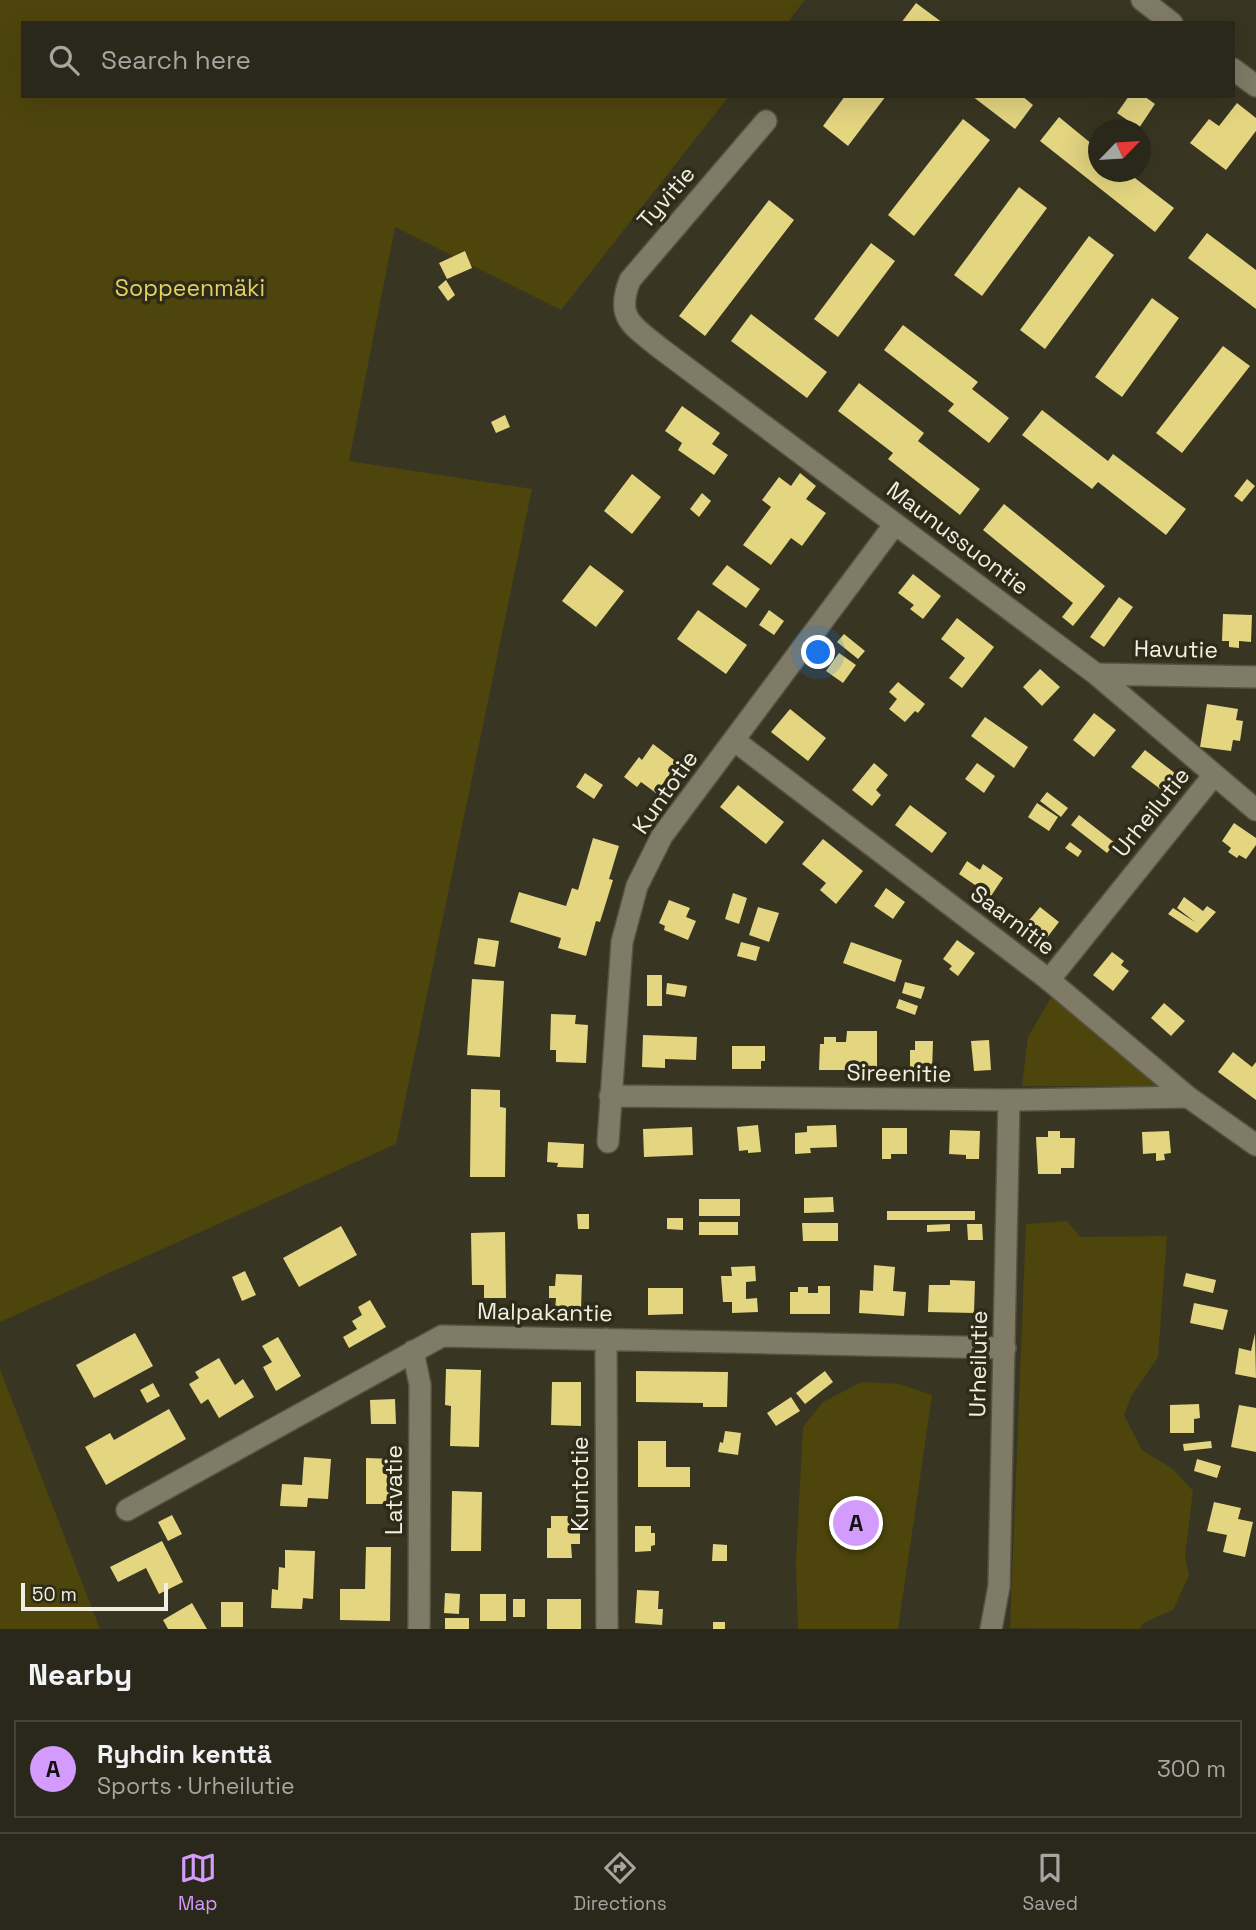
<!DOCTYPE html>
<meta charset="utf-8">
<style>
body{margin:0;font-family:"Space Grotesk",sans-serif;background:#363427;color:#f1f3f6}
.compass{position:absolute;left:1088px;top:119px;width:63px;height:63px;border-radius:50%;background:#2a281a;box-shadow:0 7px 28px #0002;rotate:65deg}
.scale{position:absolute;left:21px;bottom:18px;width:147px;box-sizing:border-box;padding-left:7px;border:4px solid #f1efe3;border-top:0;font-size:19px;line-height:24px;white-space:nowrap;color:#f1efe3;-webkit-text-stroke:5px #2e2b19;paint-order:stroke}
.you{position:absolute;left:819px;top:653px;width:24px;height:24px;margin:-18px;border:5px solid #fff;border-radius:50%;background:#1a73e8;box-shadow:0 0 0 10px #1a73e833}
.badge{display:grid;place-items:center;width:46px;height:46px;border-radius:50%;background:#d39cfc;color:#111;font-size:23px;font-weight:700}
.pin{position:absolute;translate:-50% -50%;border:4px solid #fff;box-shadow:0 2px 7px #0006}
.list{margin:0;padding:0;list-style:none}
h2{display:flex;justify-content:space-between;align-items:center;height:91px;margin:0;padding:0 28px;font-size:30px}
h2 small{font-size:23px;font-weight:400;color:#a5a6a2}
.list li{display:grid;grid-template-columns:46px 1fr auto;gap:21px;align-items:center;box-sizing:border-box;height:98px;margin:0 14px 14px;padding:0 14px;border:2px solid #464439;border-radius:0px}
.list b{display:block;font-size:26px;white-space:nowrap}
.list p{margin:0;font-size:23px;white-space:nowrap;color:#a5a6a2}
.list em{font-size:23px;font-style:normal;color:#a5a6a2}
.icon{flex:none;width:38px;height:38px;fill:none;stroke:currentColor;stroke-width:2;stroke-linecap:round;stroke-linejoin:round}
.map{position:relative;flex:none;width:1256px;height:1629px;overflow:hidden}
.search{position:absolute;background:#2a281a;box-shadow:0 7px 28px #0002;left:21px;right:21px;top:21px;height:77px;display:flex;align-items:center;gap:18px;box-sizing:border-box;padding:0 24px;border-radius:0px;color:#a5a6a2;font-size:26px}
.sheet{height:203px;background:#2a281a}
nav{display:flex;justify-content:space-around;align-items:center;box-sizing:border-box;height:98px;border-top:2px solid #464439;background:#2a281a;font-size:19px;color:#a5a6a2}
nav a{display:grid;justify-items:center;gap:4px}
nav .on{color:#d39cfc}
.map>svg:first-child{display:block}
.green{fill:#4e450d}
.building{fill:#e4d581}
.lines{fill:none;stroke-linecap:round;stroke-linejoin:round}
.minor-casing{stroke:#565342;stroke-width:24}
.tertiary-casing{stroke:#565342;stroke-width:24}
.minor{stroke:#7f7b66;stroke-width:21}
.tertiary{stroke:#7f7b66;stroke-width:21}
.labels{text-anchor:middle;stroke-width:7;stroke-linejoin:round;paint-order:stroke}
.street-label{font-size:23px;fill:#f1efe3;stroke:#2e2b19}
.park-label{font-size:23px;fill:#e5d15e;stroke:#2e2b19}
</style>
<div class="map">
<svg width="1256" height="1629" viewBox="0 0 1256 1629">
<rect width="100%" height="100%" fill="#383522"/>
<path class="green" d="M0,0h805l-18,23h-764v73h706l-168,214 -166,-83 -46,234 183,28 -136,655 -396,178z
M1052,996l124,90h-154l6,-49z
M1067,1221l13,16 87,-1 -9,121 -26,38 -8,20 18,35 31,19 20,22 -8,65 4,19 -16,35 -30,13 -3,6 -130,-1 16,-404z
M0,1369l100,260h-100z
M862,1382l37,2 33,11 -34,234h-100l-2,-66 7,-136 20,-25z"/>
<path class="building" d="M916,3l27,20h-42z
M845,96h41l-38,50 -25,-20z
M972,96h50l11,9 -18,24z
M1129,96h15l11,8 -16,24 -22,-15z
M1237,103l19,15v13l-30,39 -36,-27 19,-24 10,7z
M1059,117l39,32v23h29l47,36 -19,24 -115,-91z
M963,119l27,21 -76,96 -26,-21z
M1019,187l28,21 -65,88 -28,-21z
M769,200l25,20 -89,116 -26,-20z
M1207,233l49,37v39l-68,-51z
M1089,236l25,19 -69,94 -25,-19z
M871,243l24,18 -57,76 -24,-18z
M465,251l7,17 -25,11 -8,-16z
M446,280l9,15 -7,6 -10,-14z
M1152,298l27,20 -57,79 -27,-20z
M751,314l76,58 -20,26 -76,-57z
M903,325l75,57 -6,7 37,29 -20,25 -41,-32 6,-7 -70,-54z
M1223,346l27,20 -68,87 -26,-20z
M859,383l65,50 -6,8 62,48 -20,26 -72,-56 5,-6 -55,-42z
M682,406l38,27 -8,11 16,11 -14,20 -36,-25 4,-7 -17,-12z
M1042,410l66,51 5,-7 73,55 -20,26 -68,-53 -6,7 -70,-54z
M505,415l5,12 -14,6 -5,-11z
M800,473l16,13 -10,13 20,14 -24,33 -11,-8 -20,27 -28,-20 28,-38 -9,-7 17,-23 12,9z
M632,474l29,23 -29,37 -28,-23z
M1247,479l8,7 -13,16 -8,-6z
M702,493l9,8 -12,16 -9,-8z
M1004,504l101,82 -32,40 -11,-9 11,-14 -90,-73z
M590,565l34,26 -28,36 -34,-26z
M727,565l33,24 -14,19 -34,-24z
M913,574l28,22 -18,23 -13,-10 4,-4 -16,-12z
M1119,597l14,10 -29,40 -14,-10z
M698,610l49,35 -21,29 -49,-35z
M769,610l15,11 -10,14 -15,-10z
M1223,614l29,1 -1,27 -12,-1v7l-10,-1v-6h-7z
M957,618l37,29 -32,41 -13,-10 16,-20 -24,-19z
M844,634l21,17 -7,8 -21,-17z
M839,653l17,12 -13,18 -17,-12z
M1040,669l20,18 -18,19 -19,-19z
M898,682l27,22 -7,9 -3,-2 -10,11 -16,-13 8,-10 -8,-7z
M1207,704l31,5 -2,11 7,1 -3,20 -7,-1 -2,11 -31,-4z
M790,709l36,29 -18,23 -37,-29z
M1094,713l22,17 -22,27 -21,-17z
M985,717l43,30 -14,21 -43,-32z
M653,744l25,19 -22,30 -15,-11 -4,5 -13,-10 15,-20 3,3z
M1145,750l31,24 -13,17 -32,-24z
M874,763l14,12 -12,15 5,5 -9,11 -20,-16z
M977,763l18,13 -11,17 -19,-14z
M585,773l18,12 -9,14 -18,-12z
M738,785l46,37 -18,22 -46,-37z
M1047,792l21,16 -7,9 -21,-16z
M1037,803l21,14 -9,14 -21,-14z
M910,805l37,28 -15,20 -37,-28z
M1079,815l36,28 -8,10 -36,-28z
M1234,823l22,15v7l-10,14 -7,-4 -2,3 -9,-6 3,-4 -9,-7z
M593,838l26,8 -10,33 4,1 -13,42 -4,-1 -10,35 -28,-8 3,-10 -51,-16 9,-30 47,14 6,-18 6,2z
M823,839l40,32 -27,33 -16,-14 6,-7 -24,-19z
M1070,842l12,9 -4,6 -13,-9z
M967,861l13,9 3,-6 20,14 -12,18 -32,-22z
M886,888l19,14 -12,17 -19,-13z
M733,893l14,5 -8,26 -14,-5z
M1184,897l19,14 4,-5 9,6 -19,21 -29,-19 5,-6 22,14 -18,-14z
M669,900l21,8 -4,9 10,4 -8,19 -24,-10 1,-4 -6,-3z
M758,907l21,6 -10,29 -20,-7z
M1040,907l19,15 -13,17 -20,-15z
M478,938l21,3 -4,26 -21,-3z
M957,940l18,13 -17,23 -9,-7 3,-3 -9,-7z
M741,942l19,5 -4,14 -19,-5z
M851,942l51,18 -7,22 -52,-19z
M1112,952l12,9 -3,4 8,6 -16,20 -20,-16z
M647,975h15v31h-15z
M472,979l32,2 -4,76 -33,-2z
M905,982l20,5 -4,12 -19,-6z
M667,983l20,3 -2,11 -19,-3z
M899,999l19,7 -3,9 -19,-7z
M1164,1003l21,18 -14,15 -20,-18z
M551,1014l25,1 -1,9 13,1 -2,38 -30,-1v-12h-6z
M847,1031h30v39h-58l1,-26h4v-7h12v5h10z
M643,1035l54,2 -1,23 -31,-1v9l-23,-1z
M989,1040l2,30 -17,1 -3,-30z
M915,1041h18l-1,31 -22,-1v-21h5z
M732,1046h33v15h-4v8h-29z
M1233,1052l19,15 4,-5v38l-38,-28z
M471,1089l29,1v17l6,1 -1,69h-35z
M758,1125l3,27 -13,1v-3l-9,1 -2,-24z
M836,1125l1,22 -27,1 1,5 -16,1v-21l12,-1v-6z
M692,1127l1,28 -49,2 -1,-28z
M882,1128h25v26h-16v5h-9z
M950,1130l30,1 -1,28h-13v-4l-17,-1z
M1048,1131h12v7h15l-1,30h-13v6h-23l-2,-37h12z
M1169,1131l2,22 -7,1 1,6 -9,1v-8l-13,1 -1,-22z
M548,1142l36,2 -1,24 -26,-1 1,-4 -11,-1z
M833,1197l1,15 -30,1v-15z
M699,1199h41v17h-41z
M887,1211h88v9h-88z
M577,1214h12v15h-11z
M667,1218h16v12l-16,-1z
M699,1222h39v13h-39z
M802,1223h36v18h-35z
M950,1224v7l-23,1v-7z
M967,1224h15l1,16h-15z
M341,1226l16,29 -58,32 -16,-29z
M505,1232l1,66h-22v-13h-12l-1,-52z
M874,1265l21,2 -2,24 13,1 -2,24 -45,-3 1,-23 13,1z
M755,1266l1,15 -10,1v17l11,-1 1,14 -26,1v-11h-9l-2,-26h11l-1,-9z
M245,1271l11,24 -14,6 -10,-24z
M1186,1273l30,7 -3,13 -30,-7z
M556,1274l26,1 -1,37 -26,-1 1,-13h-7v-12h6z
M950,1280l25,1 -1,32 -46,-1 1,-27h21z
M818,1286h12v28h-40v-22h8v-5h10v6h10z
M648,1288h35v26l-35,1z
M370,1300l16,27 -37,21 -6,-11 14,-8 -5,-8 10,-6 -4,-8z
M1194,1303l34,7 -5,20 -33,-7z
M135,1333l18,33 -59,32 -18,-33z
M1255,1333l1,45 -21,-4 4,-26 12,3z
M278,1337l23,39 -25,15 -13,-24 9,-5 -10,-16z
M219,1358l16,27 8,-6 11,18 -35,21 -11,-19 -7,5 -12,-20 10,-6 -4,-6z
M446,1369l35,1 -2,77 -29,-1 1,-40 -6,-1z
M636,1371l92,1 -1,35h-24v-4l-67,-1z
M825,1371l8,11 -28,22 -9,-11z
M552,1382h29v44l-30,-1z
M153,1383l7,13 -13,7 -7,-13z
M791,1397l9,14 -24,15 -9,-13z
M395,1399l1,25h-25l-1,-24z
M1199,1404l1,14 -6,1v14h-24v-28z
M1239,1405l17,3v44l-25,-5z
M169,1409l17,30 -80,46 -21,-38 25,-14 4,7z
M725,1431l16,2 -3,22 -20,-3 2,-10 3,1z
M638,1441h28v26h24v20h-52z
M1211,1441l1,7 -28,3 -1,-7z
M304,1457l27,2 -3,40 -20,-1 -1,9 -27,-1 2,-22 20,1z
M366,1458l29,1v45h-29z
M1197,1459l24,7 -4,12 -23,-7z
M452,1491l30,1 -1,59h-30z
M1214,1502l27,6 -3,11 15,3 -8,35 -22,-5 4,-17 -20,-4z
M172,1515l10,19 -14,7 -10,-19z
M551,1516h29v28h-9l1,14h-25v-30h4z
M635,1526h16v7h4v12l-4,1v5l-16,1z
M162,1541l21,41 -24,12 -13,-26 -28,14 -8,-15z
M713,1544l14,1v16h-15z
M366,1547h25l-1,74 -50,-1v-31h25z
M285,1550l30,1 -2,48 -10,-1 -1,11 -31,-1 1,-19 6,1 1,-23 6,1z
M637,1590l22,1 -1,18h5l-1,16 -27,-2z
M445,1593l15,1 -1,20 -15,-1z
M480,1594h26v27h-26z
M513,1599h12v18h-12z
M547,1599h34v30h-34z
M221,1602h22v25h-22z
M192,1603l15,26h-39l-5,-9z
M445,1618h24v11h-24z
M713,1622h12v7h-12z"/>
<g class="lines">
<defs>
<path id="minor" d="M1142,0l30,23
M1233,69l23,17
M766,121l-136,159c-15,38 2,45 30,68l436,326 160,136
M1096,674l160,3
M1049,980l165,-205
M610,1096l399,4 179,-3
M608,1142l14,-200 15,-56 25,-50 233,-312
M606,1339l1,290
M413,1351l7,34 -1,244
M127,1510l315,-174 563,12
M991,1629l8,-43 10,-486"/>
<path id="tertiary" d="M735,741l314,239 139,117 68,48"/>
</defs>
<use href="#minor" class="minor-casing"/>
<use href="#tertiary" class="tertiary-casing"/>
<use href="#minor" class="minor"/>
<use href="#tertiary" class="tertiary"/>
</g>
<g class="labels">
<g class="street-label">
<text transform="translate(666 197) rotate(-49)" y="8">Tyvitie</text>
<text transform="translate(958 538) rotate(37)" y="8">Maunussuontie</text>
<text transform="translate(1176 649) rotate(1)" y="8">Havutie</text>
<text transform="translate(665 792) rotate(-55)" y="8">Kuntotie</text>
<text transform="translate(1151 812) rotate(-51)" y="8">Urheilutie</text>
<text transform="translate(1013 920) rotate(37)" y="8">Saarnitie</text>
<text transform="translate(899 1073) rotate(1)" y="8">Sireenitie</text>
<text transform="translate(545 1312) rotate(1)" y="8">Malpakantie</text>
<text transform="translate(978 1364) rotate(-89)" y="8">Urheilutie</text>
<text transform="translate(580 1484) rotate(-90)" y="8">Kuntotie</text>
<text transform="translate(394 1490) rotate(-90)" y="8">Latvatie</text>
</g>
<g class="park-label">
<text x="190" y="296">Soppeenmäki</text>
</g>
</g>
</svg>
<svg class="compass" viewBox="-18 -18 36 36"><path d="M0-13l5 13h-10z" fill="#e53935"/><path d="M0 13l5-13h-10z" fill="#a5a6a2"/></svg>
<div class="scale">50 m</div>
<div class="you"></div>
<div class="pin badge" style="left:856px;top:1523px">A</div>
<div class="search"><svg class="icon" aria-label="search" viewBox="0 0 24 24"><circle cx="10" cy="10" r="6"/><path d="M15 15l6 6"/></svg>Search here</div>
</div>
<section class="sheet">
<h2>Nearby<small></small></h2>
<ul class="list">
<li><span class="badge">A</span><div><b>Ryhdin kenttä</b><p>Sports · Urheilutie</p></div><em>300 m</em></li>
</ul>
</section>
<nav>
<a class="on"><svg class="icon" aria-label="map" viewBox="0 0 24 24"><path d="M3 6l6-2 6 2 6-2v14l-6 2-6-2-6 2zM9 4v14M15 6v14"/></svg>Map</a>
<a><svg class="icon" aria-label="directions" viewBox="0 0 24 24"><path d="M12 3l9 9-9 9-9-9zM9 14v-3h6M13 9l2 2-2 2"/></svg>Directions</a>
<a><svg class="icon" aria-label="saved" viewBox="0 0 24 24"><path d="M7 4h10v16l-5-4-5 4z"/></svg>Saved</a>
</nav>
